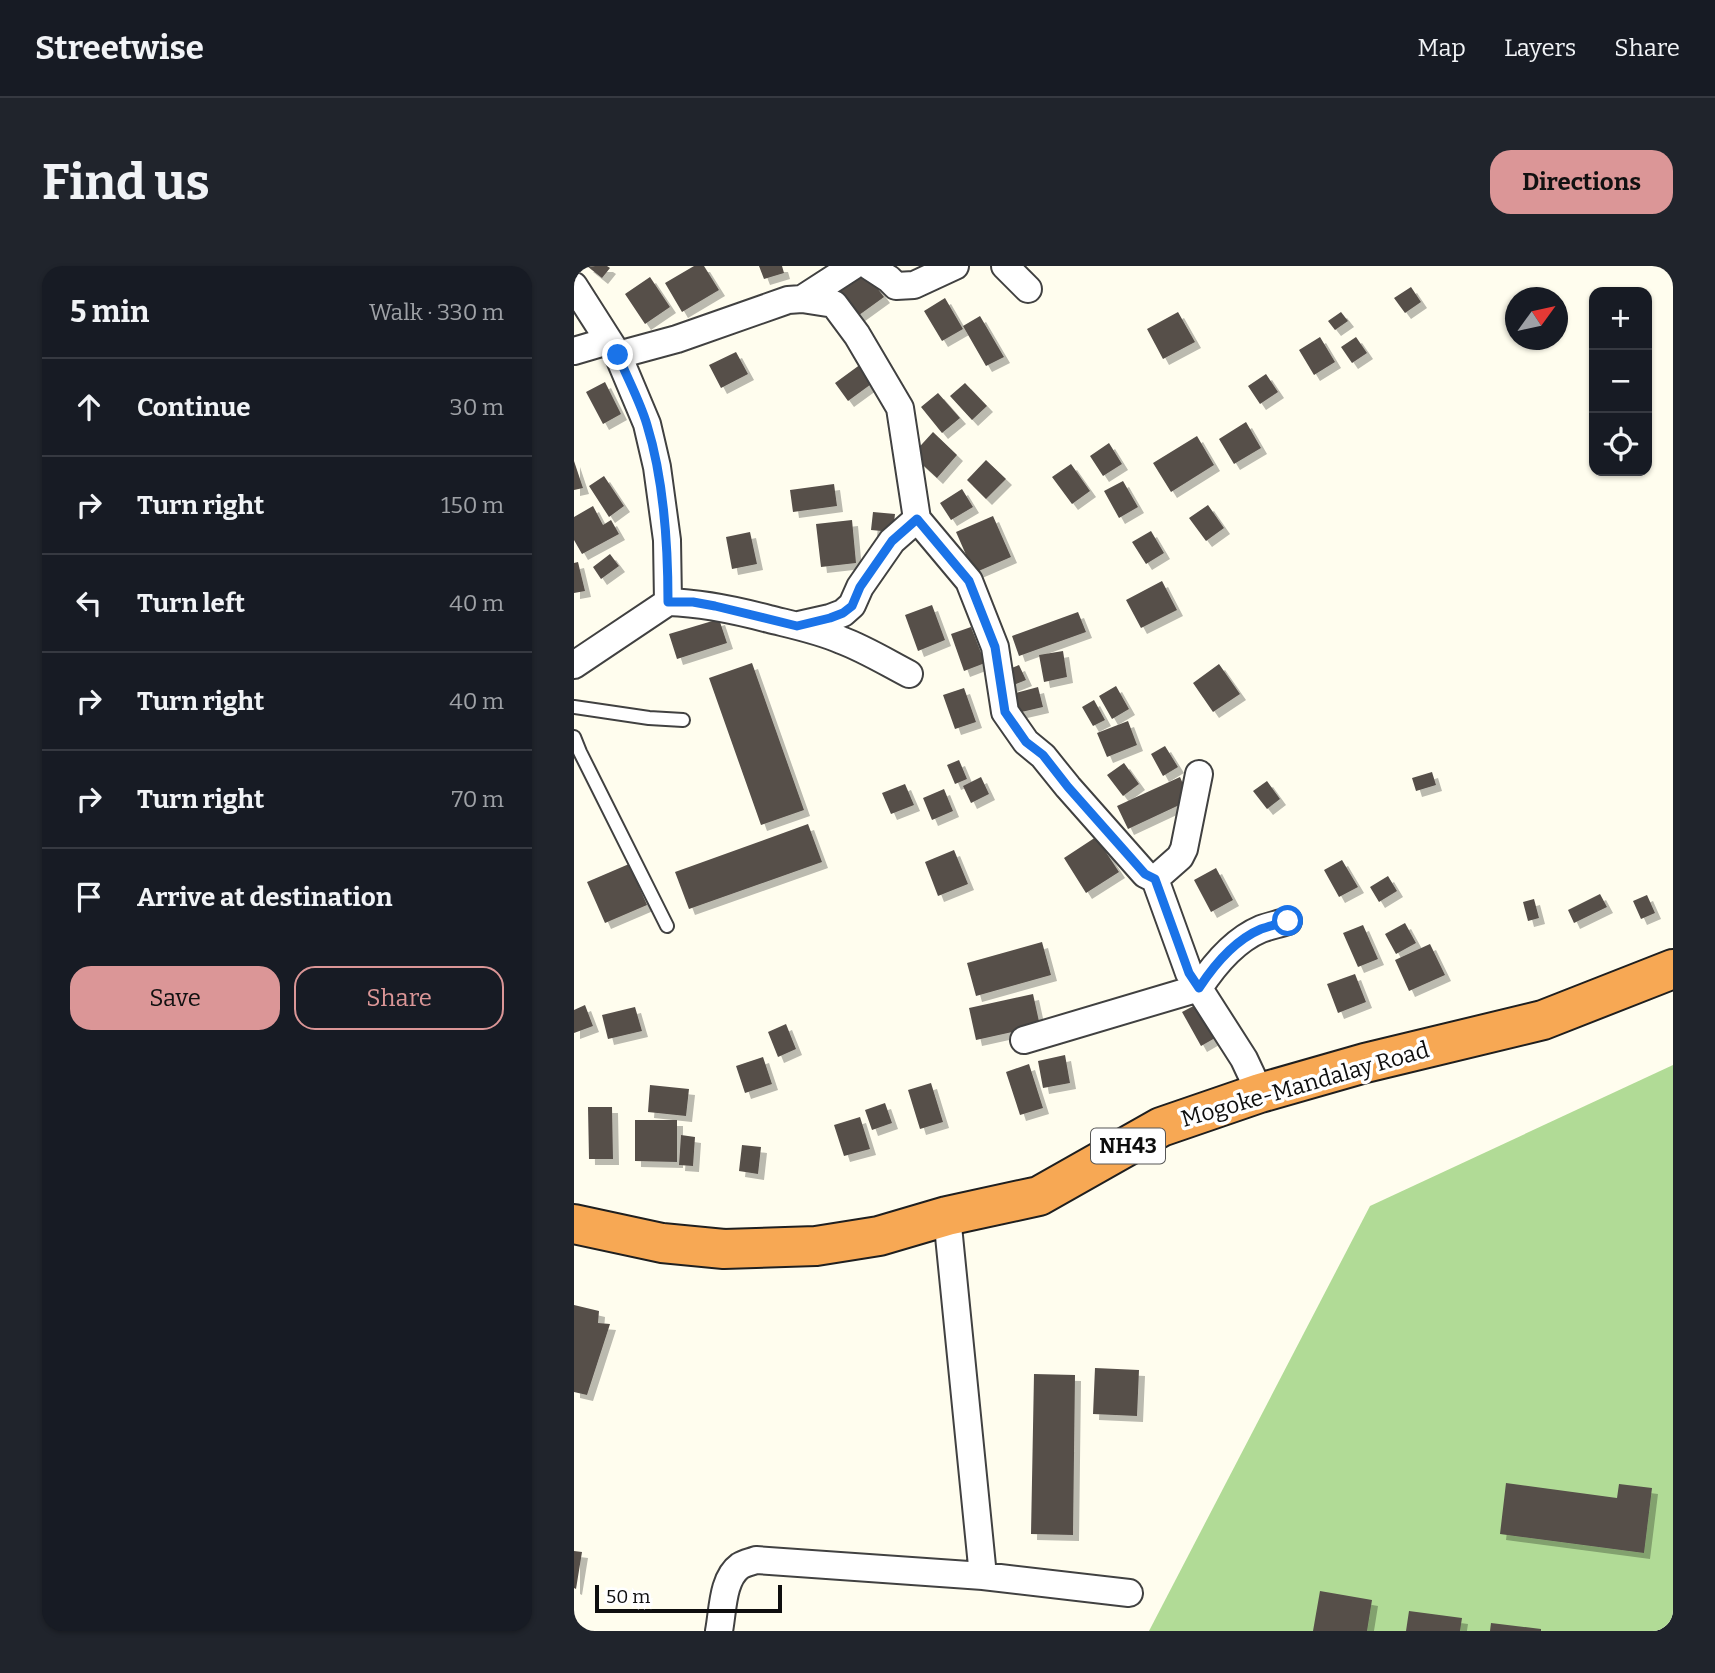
<!DOCTYPE html>
<meta charset="utf-8">
<style>
body{margin:0;font-family:Bitter,serif;background:#20242c;color:#f1f3f6}
.controls{position:absolute;right:21px;top:21px;display:grid;overflow:hidden;border-radius:14px;box-shadow:0 2px 5px #0004}
.controls button{width:63px;height:63px;display:grid;place-items:center;padding:0;border:0;border-bottom:2px solid #363941;background:#171b24;color:#f1f3f6;font:35px sans-serif}
.compass{position:absolute;left:931px;top:21px;width:63px;height:63px;border-radius:50%;background:#171b24;box-shadow:0 2px 5px #0004;rotate:57deg}
.scale{position:absolute;left:21px;bottom:18px;width:187px;box-sizing:border-box;padding-left:7px;border:4px solid #0e0e0e;border-top:0;font-size:19px;line-height:24px;white-space:nowrap;color:#0e0e0e;-webkit-text-stroke:5px #fff;paint-order:stroke}
.stop{position:absolute;width:21px;height:21px;margin:-16px;border:5px solid #1a73e8;border-radius:50%;background:#fff}
.stop.end{background:#1a73e8;border-color:#fff;box-shadow:0 2px 7px #0008}
.list{margin:0;padding:0;list-style:none}
h2{display:flex;justify-content:space-between;align-items:center;height:91px;margin:0;padding:0 28px;font-size:30px}
h2 small{font-size:23px;font-weight:400;color:#9ea1a6}
.list li{display:grid;grid-template-columns:46px 1fr auto;gap:21px;align-items:center;box-sizing:border-box;height:98px;padding:0 28px;border-top:2px solid #363941}
.list b{display:block;font-size:26px;white-space:nowrap}
.list em{font-size:23px;font-style:normal;color:#9ea1a6}
.actions{display:flex;gap:14px;padding:21px 28px}
.actions a{flex:1;padding:16px 0;border:2px solid #db9697;border-radius:21px;text-align:center;font-size:24px;color:#db9697}
.actions .main{background:#db9697;color:#111}
.icon{flex:none;width:38px;height:38px;fill:none;stroke:currentColor;stroke-width:2;stroke-linecap:round;stroke-linejoin:round}
.map{position:relative;flex:none;width:1099px;height:1365px;overflow:hidden;border-radius:21px}
header{display:flex;align-items:center;gap:42px;box-sizing:border-box;height:98px;padding:0 35px;background:#171b24;border-bottom:2px solid #363941}
header strong{font-size:33px}
nav{display:flex;gap:38px;margin-inline-start:auto;font-size:24px}
.intro{display:flex;align-items:center;justify-content:space-between;box-sizing:border-box;height:168px;padding:0 42px}
h1{margin:0;font-size:49px}
.button{padding:18px 32px;border-radius:21px;background:#db9697;color:#111;font-size:24px;font-weight:700}
main{display:flex;gap:42px;padding:0 42px}
aside{flex:1;background:#171b24;border-radius:21px;box-shadow:0 2px 5px #0004}
.map>svg:first-child{display:block}
.forest{fill:#b1db96}
.building{fill:#564f4a;filter:url(#shadow)}
.lines{fill:none;stroke-linecap:round;stroke-linejoin:round}
.lane-casing{stroke:#414141;stroke-width:16}
.street-casing{stroke:#414141;stroke-width:30}
.highway-casing{stroke:#1f1f1f;stroke-width:42}
.lane{stroke:#fff;stroke-width:12}
.street{stroke:#fff;stroke-width:26}
.highway{stroke:#f7a854;stroke-width:38}
.route{stroke:#1a73e8;stroke-width:9}
.labels{text-anchor:middle;stroke-width:7;stroke-linejoin:round;paint-order:stroke}
.shield{fill:#fff;stroke:#565656;stroke-width:2}
.shield-label{font-size:21px;font-weight:bold;fill:#0e0e0e}
.street-label{font-size:23px;fill:#0e0e0e;stroke:#fff}
</style>
<header>
<strong>Streetwise</strong>
<nav><a>Map</a><a>Layers</a><a>Share</a></nav>
</header>
<div class="intro"><h1>Find us</h1><a class="button">Directions</a></div>
<main>
<aside>
<h2>5 min<small>Walk · 330 m</small></h2>
<ul class="list">
<li><svg class="icon" aria-label="ahead" viewBox="0 0 24 24"><path d="M12 20V5M6 11l6-6 6 6"/></svg><div><b>Continue</b></div><em>30 m</em></li>
<li><svg class="icon" aria-label="right" viewBox="0 0 24 24"><path d="M7 20v-9h11M14 6l5 5-5 5"/></svg><div><b>Turn right</b></div><em>150 m</em></li>
<li><svg class="icon" aria-label="left" viewBox="0 0 24 24"><path d="M17 20v-9H6M10 6l-5 5 5 5"/></svg><div><b>Turn left</b></div><em>40 m</em></li>
<li><svg class="icon" aria-label="right" viewBox="0 0 24 24"><path d="M7 20v-9h11M14 6l5 5-5 5"/></svg><div><b>Turn right</b></div><em>40 m</em></li>
<li><svg class="icon" aria-label="right" viewBox="0 0 24 24"><path d="M7 20v-9h11M14 6l5 5-5 5"/></svg><div><b>Turn right</b></div><em>70 m</em></li>
<li><svg class="icon" aria-label="arrive" viewBox="0 0 24 24"><path d="M6 21V4h12l-3 4 3 4H6"/></svg><div><b>Arrive at destination</b></div></li>
</ul>
<div class="actions"><a class="main">Save</a><a>Share</a></div>
</aside>
<div class="map">
<svg width="1099" height="1365" viewBox="0 0 1099 1365">
<defs>
<filter id="shadow"><feDropShadow dx="6" dy="6" stdDeviation="0" flood-color="#0004"/></filter>
</defs>
<rect width="100%" height="100%" fill="#fffdee"/>
<path class="forest" d="M1099,799v566h-524l221,-425z"/>
<path class="building" d="M13,0h20l3,2 -8,10z
M120,0h10l15,24 -37,22 -17,-29z
M185,0h23l2,7 -20,6z
M291,6l19,25 -29,21 -18,-25z
M76,11l20,30 -25,17 -20,-30z
M837,21l10,15 -16,11 -11,-15z
M371,32l18,31 -21,12 -18,-30z
M604,46l17,30 -32,17 -16,-30z
M767,46l7,9 -13,9 -7,-9z
M406,50l24,41 -18,9 -23,-40z
M746,71l15,25 -21,13 -15,-25z
M782,71l11,16 -15,10 -11,-16z
M162,86l12,22 -27,14 -12,-23z
M287,98l13,18 -26,19 -13,-18z
M692,108l12,18 -18,12 -12,-18z
M31,116l16,32 -18,10 -17,-32z
M391,117l22,23 -15,14 -22,-24z
M364,127l22,25 -18,15 -21,-26z
M672,156l15,26 -27,16 -15,-25z
M359,166l24,23 -20,23 -25,-23z
M623,170l17,29 -43,27 -18,-29z
M535,177l13,21 -19,12 -13,-20z
M412,194l20,19 -20,20 -19,-19z
M0,195l9,27 -9,2z
M497,198l19,27 -18,13 -20,-27z
M30,210l20,30 -15,11 -20,-31z
M549,215l15,26 -19,11 -15,-27z
M260,218l3,22 -44,6 -3,-22z
M388,223l11,18 -22,13 -11,-17z
M634,239l16,23 -18,13 -17,-23z
M19,240l10,19 8,-5 8,14 -37,20 -8,-14v-23z
M299,246l22,2 -2,18 -22,-2z
M419,250l18,41 -37,16 -18,-41z
M278,254l4,43 -35,4 -5,-43z
M577,265l13,22 -18,11 -14,-22z
M176,266l7,32 -25,5 -6,-32z
M36,288l9,12 -18,13 -8,-12z
M4,296l7,29 -11,2v-30z
M588,315l15,29 -36,18 -15,-28z
M358,339l13,35 -27,11 -13,-36z
M504,346l8,20 -67,24 -7,-20z
M145,353l8,24 -50,16 -8,-25z
M397,361l14,36 -21,8 -13,-37z
M489,385l4,26 -23,5 -5,-27z
M178,397l52,147 -43,15 -52,-147z
M645,398l21,30 -27,18 -20,-29z
M445,399l7,15 -15,6 -7,-15z
M542,420l13,23 -17,10 -13,-23z
M464,421l5,20 -26,6 -5,-19z
M390,422l12,34 -21,7 -12,-34z
M520,434l11,20 -12,6 -11,-19z
M554,455l9,24 -30,12 -10,-24z
M591,480l13,21 -15,9 -12,-22z
M385,494l8,19 -12,5 -8,-19z
M550,497l15,21 -16,12 -16,-21z
M858,506l4,13 -20,6 -4,-13z
M407,511l8,17 -18,9 -8,-17z
M606,511l10,23 -62,29 -11,-23z
M693,515l13,18 -13,10 -14,-18z
M331,518l9,21 -23,9 -9,-21z
M370,523l9,22 -21,9 -9,-22z
M234,558l14,38 -133,47 -14,-37z
M522,571l23,35 -33,21 -22,-35z
M380,584l14,34 -30,12 -13,-34z
M768,594l16,27 -19,10 -15,-27z
M55,598l18,41 -42,18 -18,-41z
M642,602l17,32 -22,12 -17,-32z
M814,610l9,15 -18,11 -9,-15z
M1026,628l7,13 -33,16 -6,-13z
M1073,629l8,18 -14,6 -8,-18z
M960,633l5,19 -11,3 -5,-19z
M831,657l11,20 -20,11 -11,-20z
M789,659l15,34 -20,8 -15,-34z
M468,676l9,33 -75,21 -9,-33z
M856,678l15,31 -36,16 -14,-31z
M781,708l11,28 -28,11 -11,-29z
M459,728l7,32 -64,14 -7,-32z
M629,735l19,33 -21,12 -19,-34z
M11,739l8,21 -19,7v-23z
M61,741l7,24 -34,8 -6,-24z
M212,758l10,25 -18,8 -10,-25z
M491,789l5,28 -27,5 -5,-27z
M189,791l9,27 -27,9 -9,-27z
M455,798l14,44 -23,7 -14,-43z
M357,817l12,39 -23,7 -12,-39z
M76,819l39,4 -3,27 -38,-4z
M311,837l7,20 -20,7 -7,-20z
M14,841h24l1,52h-24z
M286,851l10,32 -26,7 -10,-31z
M61,854h42v42l-42,-1z
M107,869l14,2 -2,29 -14,-1z
M168,879l19,2 -3,27 -19,-3z
M0,1039l25,6 -1,12 12,1 -23,71 -13,-3z
M521,1102l44,2 -2,46 -44,-2z
M460,1108l41,1 -2,160 -42,-1z
M932,1217l111,15 2,-14 33,4 -8,65 -144,-19z
M0,1285l8,1 -6,37 -2,-1z
M746,1325l52,9 -5,31h-54z
M835,1345l53,7 -2,13h-54z
M917,1357l50,6v2h-51z"/>
<g class="lines">
<defs>
<path id="lane" d="M0,441l75,11 34,2
M0,471l6,15 87,174"/>
<path id="street" d="M295,0l20,13 7,7 18,-1 41,-19
M431,0l23,23
M0,20l44,69 29,69 10,43 10,73 1,62 -94,63
M228,33l51,-33
M0,85l34,-10
M44,89l59,-16 111,-39 14,-1 32,5 23,31 43,73 17,111 52,62 26,66 10,65 21,30 17,14 25,31 77,87 10,5 34,94 55,86 16,34
M94,336c35,1 67,8 101,17 24,6 49,11 72,21 24,9 45,22 68,34
M225,359l31,-7 13,-5 9,-8 8,-18 32,-46 25,-22
M581,613l25,-22 4,-8 15,-75
M450,774l175,-52c15,-23 36,-48 62,-59 8,-3 18,-5 27,-8
M409,1310l146,17
M145,1365c4,-20 3,-52 21,-65 5,-3 11,-4 16,-6l227,16 -36,-360"/>
<path id="highway" d="M0,958l88,19 62,6 92,-3 63,-10 68,-20 92,-20 122,-69 99,-34 105,-30 178,-43 130,-51"/>
</defs>
<use href="#lane" class="lane-casing"/>
<use href="#street" class="street-casing"/>
<use href="#highway" class="highway-casing"/>
<use href="#lane" class="lane"/>
<use href="#street" class="street"/>
<use href="#highway" class="highway"/>
</g>
<g class="lines">
<path class="route" d="M44,89c9,23 22,46 29,70 17,55 21,119 21,177h25l22,4 82,20 33,-8 13,-5 9,-7 8,-19 32,-46 25,-22 52,62 26,66 10,65 21,30 17,13 25,32 77,87 10,5 34,94 10,15c15,-23 36,-48 62,-59 8,-3 18,-5 27,-8"/>
</g>
<g class="labels">
<rect class="shield" x="517" y="862.5" width="74" height="35" rx="5"/>
<g class="shield-label">
<text x="554" y="887">NH43</text>
</g>
<g class="street-label">
<text transform="translate(731 818) rotate(-16)" y="8">Mogoke-Mandalay Road</text>
</g>
</g>
</svg>
<div class="controls">
<button>+</button>
<button>−</button>
<button><svg class="icon" aria-label="locate" viewBox="0 0 24 24"><circle cx="12" cy="12" r="6"/><path d="M12 2v4M12 18v4M2 12h4M18 12h4"/></svg></button>
</div>
<svg class="compass" viewBox="-18 -18 36 36"><path d="M0-13l5 13h-10z" fill="#e53935"/><path d="M0 13l5-13h-10z" fill="#9ea1a6"/></svg>
<div class="scale">50 m</div>
<div class="stop" style="left:714px;top:655px"></div>
<div class="stop end" style="left:44px;top:89px"></div>
</div>
</main>
